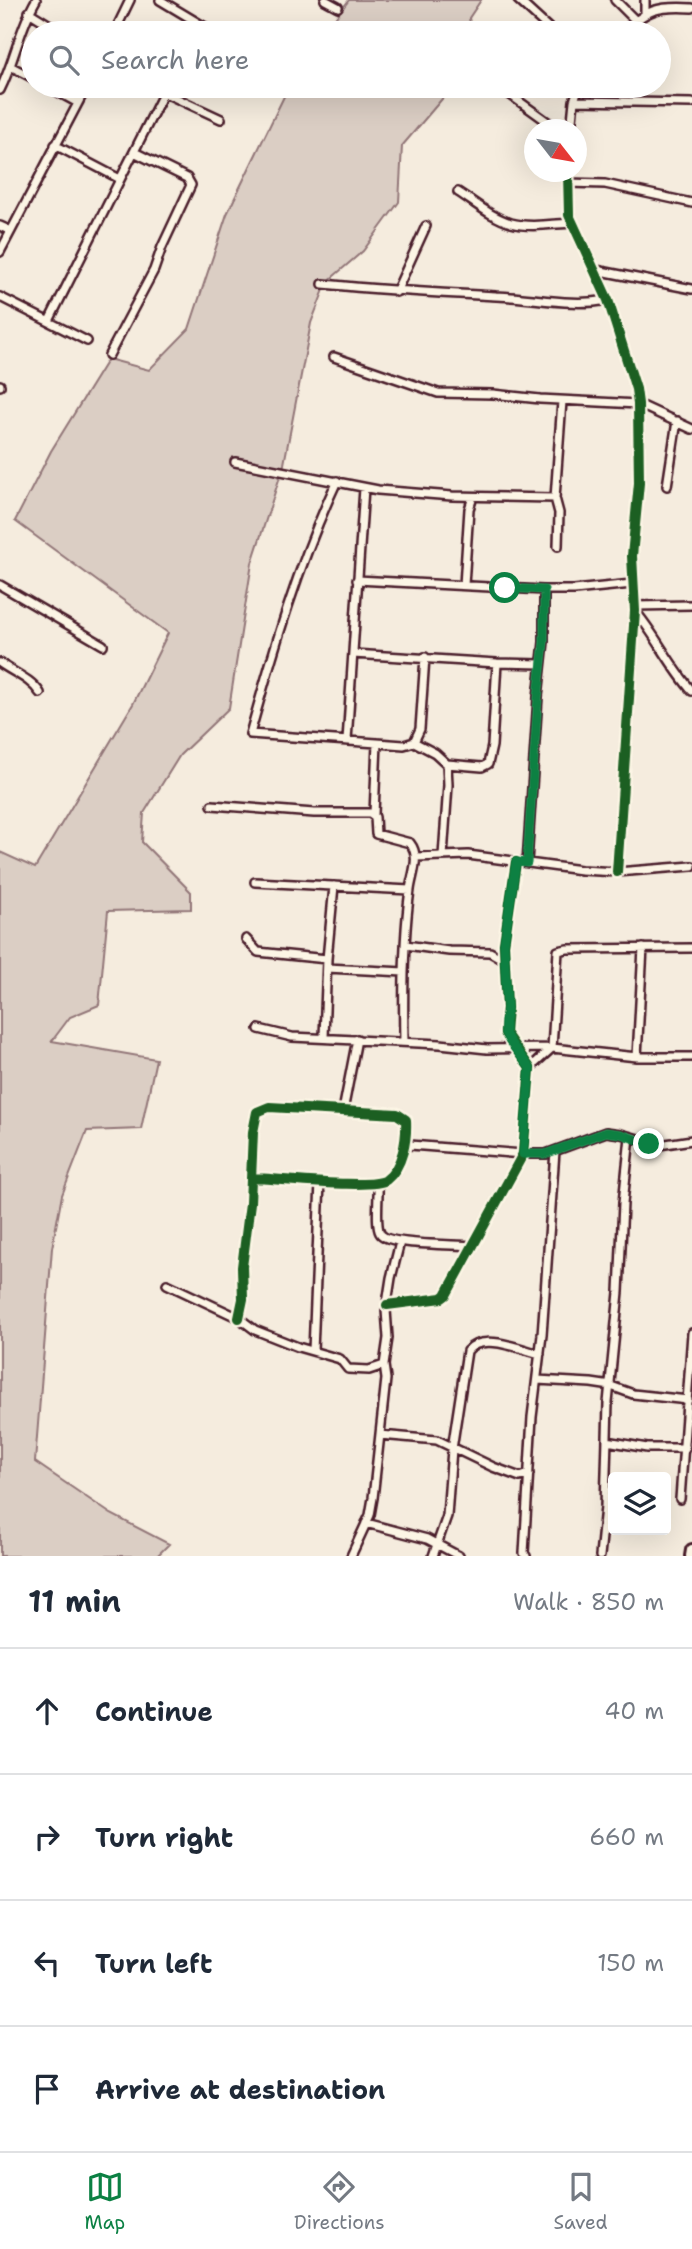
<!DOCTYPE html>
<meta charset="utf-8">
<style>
body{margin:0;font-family:"Shantell Sans",sans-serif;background:#f2f2f3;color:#1f2937}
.controls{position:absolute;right:21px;bottom:21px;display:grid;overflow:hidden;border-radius:7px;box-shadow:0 7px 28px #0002}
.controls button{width:63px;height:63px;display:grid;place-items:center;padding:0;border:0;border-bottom:2px solid #e0e1e3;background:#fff;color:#1f2937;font:35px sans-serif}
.compass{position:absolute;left:524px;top:119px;width:63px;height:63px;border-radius:50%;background:#fff;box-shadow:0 7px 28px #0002;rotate:121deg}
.stop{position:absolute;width:21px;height:21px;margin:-16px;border:5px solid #0b8043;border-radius:50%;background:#fff}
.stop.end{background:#0b8043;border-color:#fff;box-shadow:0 2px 7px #0008}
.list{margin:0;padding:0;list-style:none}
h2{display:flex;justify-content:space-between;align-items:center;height:91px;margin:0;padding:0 28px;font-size:30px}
h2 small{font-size:23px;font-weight:400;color:#747a83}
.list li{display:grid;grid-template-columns:46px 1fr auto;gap:21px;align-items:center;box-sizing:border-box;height:126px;padding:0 28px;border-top:2px solid #e0e1e3}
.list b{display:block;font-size:26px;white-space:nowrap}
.list em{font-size:23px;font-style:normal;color:#747a83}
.icon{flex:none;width:38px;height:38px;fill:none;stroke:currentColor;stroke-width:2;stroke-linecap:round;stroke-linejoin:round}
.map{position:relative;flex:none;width:692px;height:1556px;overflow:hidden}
.search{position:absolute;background:#fff;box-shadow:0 7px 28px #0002;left:21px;right:21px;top:21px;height:77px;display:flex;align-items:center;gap:18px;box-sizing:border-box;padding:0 24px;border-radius:38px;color:#747a83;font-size:26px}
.sheet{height:595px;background:#fff}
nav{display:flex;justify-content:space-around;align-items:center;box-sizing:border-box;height:98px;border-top:2px solid #e0e1e3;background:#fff;font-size:19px;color:#747a83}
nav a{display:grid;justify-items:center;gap:4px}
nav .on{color:#0b8043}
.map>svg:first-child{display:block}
.green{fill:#dbcec4;stroke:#927678;stroke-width:2}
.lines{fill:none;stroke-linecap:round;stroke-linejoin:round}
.minor-casing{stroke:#4a1f2b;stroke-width:12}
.primary-casing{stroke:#4a1f2b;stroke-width:16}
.minor{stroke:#fcf5e5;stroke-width:7}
.primary{stroke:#fcf5e5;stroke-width:10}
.cycleway-casing{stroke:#fcf5e5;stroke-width:15}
.cycleway{stroke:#1b5e20;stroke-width:10}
.route{stroke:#0b8043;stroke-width:9}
</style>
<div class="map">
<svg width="692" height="1556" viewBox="0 0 692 1556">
<rect width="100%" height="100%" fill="#f5ecde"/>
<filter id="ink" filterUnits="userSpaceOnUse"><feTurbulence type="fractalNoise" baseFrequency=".0143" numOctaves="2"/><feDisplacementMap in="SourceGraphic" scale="14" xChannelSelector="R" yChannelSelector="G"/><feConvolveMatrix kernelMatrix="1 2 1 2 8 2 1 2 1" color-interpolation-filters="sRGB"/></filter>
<g filter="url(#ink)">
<path class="green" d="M349,0h132l-12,18 3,15h-148z
M289,86h164l-51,60 -3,56 -36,49 -36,31 -16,41 -27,141 -32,99 -23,145 -49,47 -36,58 -2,29 49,50v17l-83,2 -9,94 -29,12 -18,24 104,18 -15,70 -54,2 -25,64 -10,53 -17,214 76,52 58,30 -12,12h-157v-704l35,16 98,-164 35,-71 -153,-112 36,-70 57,-92 41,11 40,-41 38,-115z"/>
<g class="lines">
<defs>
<path id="minor" d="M160,0l55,33
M325,0l13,7
M518,0l36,33
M615,0l20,20
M645,0v12
M29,12l29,18
M114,33l16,-33
M622,33c25,-24 35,-27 70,-25
M12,67l21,11
M47,86l31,17
M498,86l61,44
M0,90c15,-30 19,-61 36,-90
M163,92l58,27
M574,101l118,2
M571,130l3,-29 5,-15
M55,145l65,34
M568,172l1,43 39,85 28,89 2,15 1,79 -7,73 3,55 -18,261
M568,183l37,1 87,19
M458,192c16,10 33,25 53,31 19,5 41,1 61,0
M0,226l11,5
M0,252l87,-166
M596,270l96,19
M323,284c59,6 114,9 173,12 38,1 74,11 112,4
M396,292l30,-66
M0,297l87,44
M49,321l118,-235
M109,355l45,-85 8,-23 29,-62 -4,-7 -53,-26
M334,357l104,36 55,1 47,5 98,5 54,25
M0,385v1
M235,462l143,28 74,6 103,2
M337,481c-38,81 -63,167 -87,253l127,9 27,2 10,-3 6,-13 5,-72
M667,486l10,-65
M558,546l1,-33 -4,-15 7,-97
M357,580l187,10h30l58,-6
M0,585l103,60
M464,585l5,-76 4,-12
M635,606l57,-1
M636,612c21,25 34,54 56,79
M353,654l144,9 44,1
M0,663c14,10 31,16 40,30
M347,741l17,-253
M414,742l21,11 12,11 1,21 -5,71
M447,764l35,3 6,-3 4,-18 5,-83
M212,805l102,8h56l5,4 1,17 34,9c11,14 2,31 0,47 -7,50 -7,102 -6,152
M374,814l3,-71
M416,857l52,-2 113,15 36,2 75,-6
M527,863l11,-166 6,-55v-52
M255,882l155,8
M246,939l12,13 69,7
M406,945l43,6 41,1 14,8
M327,968l77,4
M259,1029l33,8 148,7 47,5 65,-1 85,9h55
M324,1037l3,-78 7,-73
M637,1057l6,-109
M530,1068l22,-20 6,-97 9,-2 125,-1
M343,1111l14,-72
M405,1147l5,-2 113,9h23l60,-22 15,2 38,11 33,-5
M378,1183c1,12 -3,41 2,50 6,13 77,11 92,13
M167,1284l72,34 16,12 43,17 42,12 8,10 21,1 15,-5
M387,1305l55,-7 4,-3 77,-141 7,-86 -25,-35 2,-25 -3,-64 12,-82
M239,1318l4,-19 -1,-32 8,-64 3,-71 4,-20 12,-5 128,7 9,6c1,19 -3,47 -20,60 -14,10 -111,-2 -135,-2
M313,1351l7,-169
M537,1380l54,3 20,3 22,8 55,6
M380,1435l57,5 56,27 27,10 9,-3
M607,1441l40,7h38
M680,1499l12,-166
M366,1523l61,16 32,17
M351,1556l19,-41 3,-17 13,-119 -2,-14 4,-27 -2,-28 5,-32 9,-36
M433,1556l14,-40 5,-67 15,-98c15,-19 53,-2 73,3
M526,1556l-2,-3 8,-136 10,-82 13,-184
M600,1556l5,-49 3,-104 11,-111 4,-89 7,-66"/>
<path id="primary" d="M691,1556l1,-6"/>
</defs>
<use href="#minor" class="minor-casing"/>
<use href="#primary" class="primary-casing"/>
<use href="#minor" class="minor"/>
<use href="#primary" class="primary"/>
<defs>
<path id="cycleway" d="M568,172l1,43 39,85 28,89 2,15 1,79 -7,73 3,55 -18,261
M387,1305l55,-7 4,-3 77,-141 7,-86 -25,-35 2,-25 -3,-64 12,-82
M239,1318l4,-19 -1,-32 8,-64 3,-71 4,-20 12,-5 128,7 9,6c1,19 -3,47 -20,60 -14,10 -111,-2 -135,-2"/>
</defs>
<use href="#cycleway" class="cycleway-casing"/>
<use href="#cycleway" class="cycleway"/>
</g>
</g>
<g class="lines" filter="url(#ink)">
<path class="route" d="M505,588l39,2v52l-6,56 -11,165 -11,-1 -12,82 3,64 -2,14v11l5,9 20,26 -7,86h22l61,-22 15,2 28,10"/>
</g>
</svg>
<div class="controls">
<button><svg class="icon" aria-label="layers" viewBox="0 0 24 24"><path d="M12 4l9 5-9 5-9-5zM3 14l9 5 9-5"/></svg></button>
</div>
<svg class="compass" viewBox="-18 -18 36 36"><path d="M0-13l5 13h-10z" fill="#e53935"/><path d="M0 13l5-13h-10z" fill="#747a83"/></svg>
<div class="stop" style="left:505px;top:588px"></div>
<div class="stop end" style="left:649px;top:1144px"></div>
<div class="search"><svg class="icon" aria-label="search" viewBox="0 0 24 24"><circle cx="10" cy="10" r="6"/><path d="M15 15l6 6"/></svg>Search here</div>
</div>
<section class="sheet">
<h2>11 min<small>Walk · 850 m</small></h2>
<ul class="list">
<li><svg class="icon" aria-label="ahead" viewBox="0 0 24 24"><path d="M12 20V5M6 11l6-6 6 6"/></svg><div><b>Continue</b></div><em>40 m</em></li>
<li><svg class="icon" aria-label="right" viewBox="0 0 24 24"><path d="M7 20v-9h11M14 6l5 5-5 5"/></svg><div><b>Turn right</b></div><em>660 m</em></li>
<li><svg class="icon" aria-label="left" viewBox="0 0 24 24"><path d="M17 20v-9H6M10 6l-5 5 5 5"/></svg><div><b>Turn left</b></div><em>150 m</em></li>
<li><svg class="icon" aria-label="arrive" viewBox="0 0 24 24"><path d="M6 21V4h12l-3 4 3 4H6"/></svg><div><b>Arrive at destination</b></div></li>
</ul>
</section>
<nav>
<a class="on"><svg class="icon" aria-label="map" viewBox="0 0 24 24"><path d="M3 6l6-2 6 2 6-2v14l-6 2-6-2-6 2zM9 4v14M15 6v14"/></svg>Map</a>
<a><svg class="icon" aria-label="directions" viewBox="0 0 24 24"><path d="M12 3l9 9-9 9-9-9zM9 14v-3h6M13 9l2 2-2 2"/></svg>Directions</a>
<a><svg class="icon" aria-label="saved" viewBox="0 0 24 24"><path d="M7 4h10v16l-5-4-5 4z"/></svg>Saved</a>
</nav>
